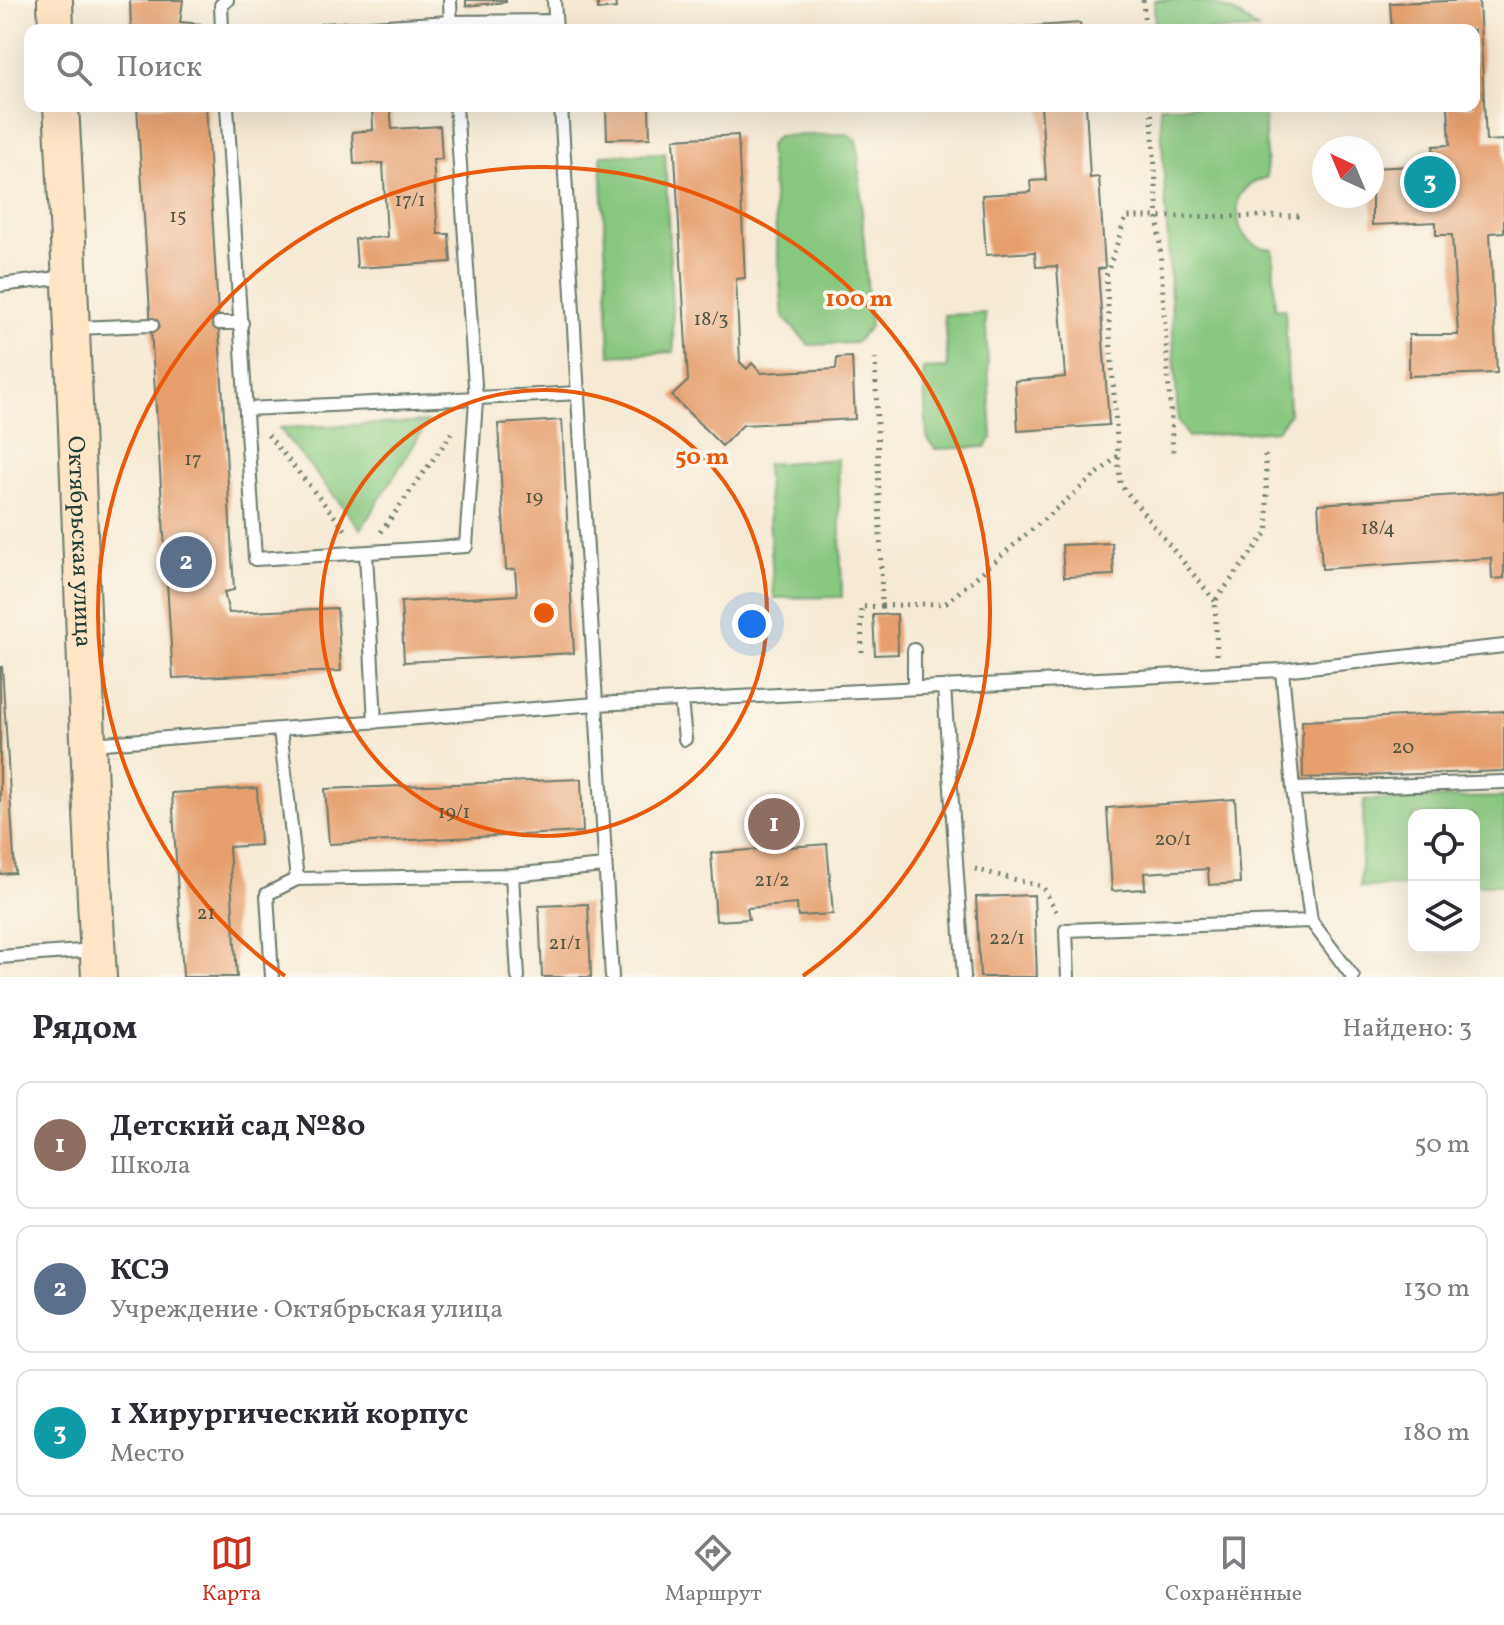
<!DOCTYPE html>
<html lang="ru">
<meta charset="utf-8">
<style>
body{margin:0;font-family:Vollkorn,serif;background:#f7f7f7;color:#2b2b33}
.controls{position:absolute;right:24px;bottom:24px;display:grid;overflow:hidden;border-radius:16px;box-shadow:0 8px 32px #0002}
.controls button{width:72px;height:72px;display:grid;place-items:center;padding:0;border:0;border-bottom:2px solid #e1e1e2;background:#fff;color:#2b2b33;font:40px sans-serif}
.compass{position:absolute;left:1312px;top:136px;width:72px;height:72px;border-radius:50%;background:#fff;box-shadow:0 8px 32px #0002;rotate:316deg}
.you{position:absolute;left:752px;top:624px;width:28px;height:28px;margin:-20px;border:6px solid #fff;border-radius:50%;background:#1a73e8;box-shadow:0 0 0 12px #1a73e833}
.badge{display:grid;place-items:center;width:52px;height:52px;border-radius:50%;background:#c8321e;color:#fff;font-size:26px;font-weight:700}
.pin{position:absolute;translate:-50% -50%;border:4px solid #fff;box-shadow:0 2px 8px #0006}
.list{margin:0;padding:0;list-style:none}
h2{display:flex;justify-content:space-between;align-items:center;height:104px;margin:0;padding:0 32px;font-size:34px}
h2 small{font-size:26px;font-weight:400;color:#7c7c81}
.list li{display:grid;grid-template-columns:52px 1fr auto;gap:24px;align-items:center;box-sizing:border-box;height:128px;margin:0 16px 16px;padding:0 16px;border:2px solid #e1e1e2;border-radius:16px}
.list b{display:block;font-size:30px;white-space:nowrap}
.list p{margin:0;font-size:26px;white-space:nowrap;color:#7c7c81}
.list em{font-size:26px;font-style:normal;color:#7c7c81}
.icon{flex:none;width:44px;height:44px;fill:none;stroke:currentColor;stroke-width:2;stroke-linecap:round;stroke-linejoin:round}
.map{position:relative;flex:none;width:1504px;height:977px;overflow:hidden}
.search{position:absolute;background:#fff;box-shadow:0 8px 32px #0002;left:24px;right:24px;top:24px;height:88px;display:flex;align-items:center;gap:20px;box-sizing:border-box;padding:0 28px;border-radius:16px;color:#7c7c81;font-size:30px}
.sheet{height:536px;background:#fff}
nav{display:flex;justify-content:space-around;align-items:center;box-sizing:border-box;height:112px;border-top:2px solid #e1e1e2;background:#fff;font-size:22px;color:#7c7c81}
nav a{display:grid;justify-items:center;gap:4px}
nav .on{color:#c8321e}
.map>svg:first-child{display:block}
.green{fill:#87c77e;stroke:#538259;stroke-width:2}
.building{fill:#e69f6c}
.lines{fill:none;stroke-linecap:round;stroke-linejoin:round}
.lane-casing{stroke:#6a7a6c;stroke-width:16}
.secondary-casing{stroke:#6a7a6c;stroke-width:38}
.path{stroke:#6a7a6c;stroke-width:5;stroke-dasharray:2 6;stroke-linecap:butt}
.lane{stroke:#fff;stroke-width:12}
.secondary{stroke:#fee5c5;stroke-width:34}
.ring{fill:none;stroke:#e8590c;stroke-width:4}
.labels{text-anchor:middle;stroke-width:7;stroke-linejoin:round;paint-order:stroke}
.number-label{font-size:20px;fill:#515642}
.street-label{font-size:24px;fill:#1f3d34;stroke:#fbf7ec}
.centre{fill:#e8590c;stroke:#fbf7ec;stroke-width:4}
.ring-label{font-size:24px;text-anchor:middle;font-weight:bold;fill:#e8590c;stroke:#fbf7ec;stroke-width:7;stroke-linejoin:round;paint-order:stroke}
</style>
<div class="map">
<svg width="1504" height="977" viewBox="0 0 1504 977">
<rect width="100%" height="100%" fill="#fbf7ec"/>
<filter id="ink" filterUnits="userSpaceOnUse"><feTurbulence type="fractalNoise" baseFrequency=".0125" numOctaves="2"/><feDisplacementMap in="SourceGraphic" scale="16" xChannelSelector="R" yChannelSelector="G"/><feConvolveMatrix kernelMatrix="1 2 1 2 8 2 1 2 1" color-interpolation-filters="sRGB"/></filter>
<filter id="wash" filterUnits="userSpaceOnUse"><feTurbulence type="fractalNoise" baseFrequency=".006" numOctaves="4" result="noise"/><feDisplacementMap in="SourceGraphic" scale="32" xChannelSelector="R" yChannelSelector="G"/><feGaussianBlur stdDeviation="1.8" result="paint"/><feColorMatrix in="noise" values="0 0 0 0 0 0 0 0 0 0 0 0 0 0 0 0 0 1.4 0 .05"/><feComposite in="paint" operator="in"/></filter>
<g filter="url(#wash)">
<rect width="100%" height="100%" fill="#f6ead5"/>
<path class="green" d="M1154,0c48,0 71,0 104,30h-103z
M1160,106h104l3,71c-7,3 -17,6 -22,12 -8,8 -8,13 -7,24 0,23 12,34 35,36l2,59 10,1 4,105 -12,16 -89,7 -10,-17z
M847,134l10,6 13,187 -15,16 -46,2 -26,-28 -14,-172 8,-9z
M665,153l9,199 -64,3 -9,-200z
M985,313l7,125 -7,9 -50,2 -8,-12 -4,-68 25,-1 -4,-53z
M428,422l-67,107 -82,-101z
M838,459l4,138 -68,1 -8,-134z
M1504,797v88h-30v-70h-60v71l-54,1 4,-87z"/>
<g id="blocks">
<path class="building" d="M130,0h53l-3,22 21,2v6h-70z
M466,0h40v2l-40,4z
M598,0h17l1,8 -18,2z
M1479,0l7,141 18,-1v92l-14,1 7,140 -88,3v-41h49l-6,-100h-16v-13l-64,3v-57l63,-3 -2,-19 17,-1 -2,-39h26v-76h-82l-2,-27z
M1080,23l1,7h-75v-2z
M137,106h69l28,484 -10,2 5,21 108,-5 4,63 -168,7z
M372,106h18l2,23 48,-3 2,33 -9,1 5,74h11l2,28 -94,6 -2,-29 32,-2 -4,-74 -29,1 -2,-32 21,-2z
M1041,106h45l4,72 9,-1 6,91 -7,1 11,156 -91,6 -3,-50 50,-4 -8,-111 -21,1 -1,-15 -49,3 -4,-60 49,-3 -1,-11 16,-1z
M649,107l1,31 -43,1 -1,-30z
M738,135l7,143 -9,1 4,83 7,7 5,-6 9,10 75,-4 1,-11 15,-1 3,62 -112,6 -21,21 -50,-50 16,-15 -14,-242z
M562,420l12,233 -170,9 -3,-60 116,-7 -2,-26 -9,1 -8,-146z
M1504,492v86l-12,1 -1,-21 -169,11 -4,-65z
M1112,543l2,32 -50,2 -2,-32z
M897,614l1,40 -23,1 -2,-40z
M0,667h2l13,206 -15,1z
M1504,711v60l-201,7 -1,-57z
M581,779l2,53 -254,12 -4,-55z
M257,788l3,57 -31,2 8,130h-54l-11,-184z
M1235,799l5,84 -31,2 -1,-16 -64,4 1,16 -33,2 -5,-83z
M827,844l6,70 -35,2 -1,-12 -50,4 2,11 -33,2 -5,-68z
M1034,895l3,82h-57l-4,-80z
M588,904l3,73h-49l-3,-71z"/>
</g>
</g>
<g filter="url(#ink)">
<use href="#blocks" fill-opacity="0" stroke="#6a7a6c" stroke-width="2"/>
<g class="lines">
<defs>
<path id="lane" d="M450,0l1,30
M554,0l2,30
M222,30l-1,-25 6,-5
M324,30l126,-8 105,-1
M227,106l28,453 211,-13 10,-146 -20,-294
M561,106l51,871
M0,285l67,-8
M219,323h23
M76,328l76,-3
M247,409l333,-16
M366,554l9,168
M1282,670l11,119 211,-7
M914,687v-37
M944,687l20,290
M681,700l4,39
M91,744l505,-40 686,-34 222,-24
M512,875l6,102
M297,879l215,-4 92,-9
M1311,921l42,56
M0,957l94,-7
M272,977l-5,-83 30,-15 -17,-150
M1068,977l-2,-47 245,-9 -18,-132"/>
<g id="secondary">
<path d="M55,0l1,30"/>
<path id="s1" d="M61,106c17,290 22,581 38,871"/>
</g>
</defs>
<use href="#lane" class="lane-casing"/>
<use href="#secondary" class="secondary-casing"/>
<path class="path" d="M1143,0l2,30
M1151,106l22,347
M268,435l80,98
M381,532l71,-99
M1215,601l-95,-117 -14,-208 20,-59 174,-1
M882,606l64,-3 172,-147
M862,652l-1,-45 21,-1 -7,-254
M1217,655l-2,-54 53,-70 -3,-81
M975,869l68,18 15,28"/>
<use href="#lane" class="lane"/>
<use href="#secondary" class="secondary"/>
</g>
</g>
<g class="ring">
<circle cx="544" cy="613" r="223"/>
<path d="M285 976A446 446 0 1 1 803 976"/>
</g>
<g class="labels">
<g class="number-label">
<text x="410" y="206">17/1</text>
<text x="178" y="222">15</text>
<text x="711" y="325">18/3</text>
<text x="193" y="465">17</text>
<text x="534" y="503">19</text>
<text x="1378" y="534">18/4</text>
<text x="1403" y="753">20</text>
<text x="454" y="818">19/1</text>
<text x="1173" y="845">20/1</text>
<text x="772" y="886">21/2</text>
<text x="206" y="919">21</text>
<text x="1007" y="944">22/1</text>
<text x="565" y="949">21/1</text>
</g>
<g class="street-label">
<text dy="8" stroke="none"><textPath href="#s1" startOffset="436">Октябрьская улица</textPath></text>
</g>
</g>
<circle cx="544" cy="613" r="12" class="centre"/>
<g class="ring-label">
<text x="859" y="306">100 m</text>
<text x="702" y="464">50 m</text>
</g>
</svg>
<div class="controls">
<button><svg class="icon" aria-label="locate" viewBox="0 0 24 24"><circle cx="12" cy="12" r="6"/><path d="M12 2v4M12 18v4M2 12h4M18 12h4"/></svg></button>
<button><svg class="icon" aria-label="layers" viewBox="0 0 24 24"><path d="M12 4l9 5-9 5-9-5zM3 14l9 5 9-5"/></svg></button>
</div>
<svg class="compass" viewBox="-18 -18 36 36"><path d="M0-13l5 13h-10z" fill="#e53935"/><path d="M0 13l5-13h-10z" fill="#7c7c81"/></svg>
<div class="you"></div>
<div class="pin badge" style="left:774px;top:824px;background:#8d6e63">1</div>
<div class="pin badge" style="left:186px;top:562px;background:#5c6f8a">2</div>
<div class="pin badge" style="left:1430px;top:182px;background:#0f9aa8">3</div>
<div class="search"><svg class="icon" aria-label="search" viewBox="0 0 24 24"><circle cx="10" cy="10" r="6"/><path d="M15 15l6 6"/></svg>Поиск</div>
</div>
<section class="sheet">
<h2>Рядом<small>Найдено: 3</small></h2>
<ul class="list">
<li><span class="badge" style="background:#8d6e63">1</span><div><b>Детский сад №80</b><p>Школа</p></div><em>50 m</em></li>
<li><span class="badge" style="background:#5c6f8a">2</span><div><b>КСЭ</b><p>Учреждение · Октябрьская улица</p></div><em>130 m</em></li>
<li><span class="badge" style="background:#0f9aa8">3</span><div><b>1 Хирургический корпус</b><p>Место</p></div><em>180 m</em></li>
</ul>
</section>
<nav>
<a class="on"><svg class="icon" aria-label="map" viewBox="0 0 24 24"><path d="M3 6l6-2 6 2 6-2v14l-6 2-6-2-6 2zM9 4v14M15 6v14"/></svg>Карта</a>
<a><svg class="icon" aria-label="directions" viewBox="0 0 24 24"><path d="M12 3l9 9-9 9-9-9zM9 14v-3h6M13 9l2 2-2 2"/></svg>Маршрут</a>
<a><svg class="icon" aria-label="saved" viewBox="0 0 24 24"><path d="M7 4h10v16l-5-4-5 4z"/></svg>Сохранённые</a>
</nav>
